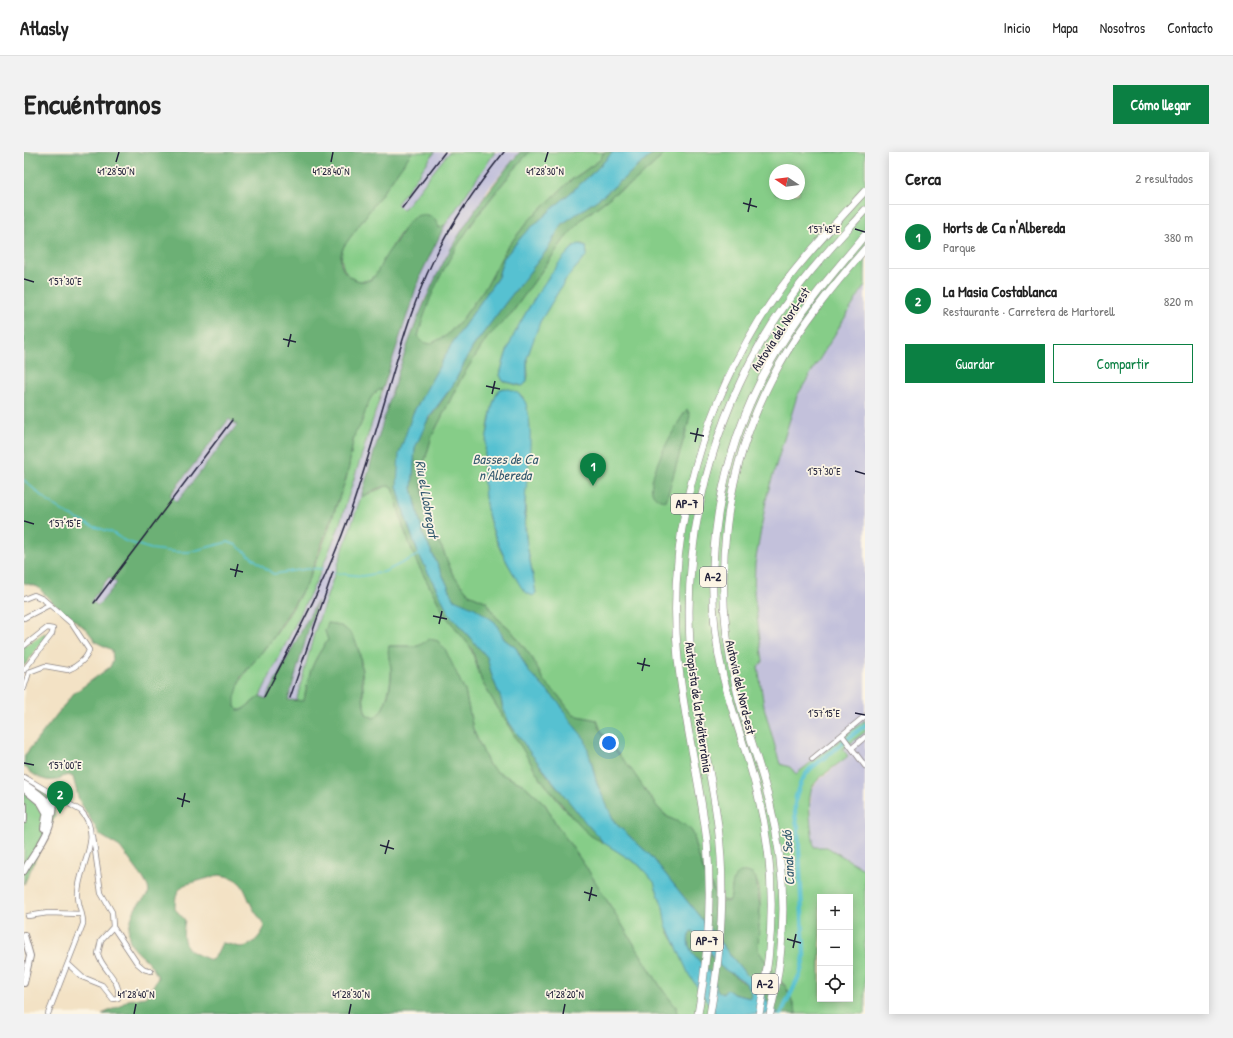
<!DOCTYPE html>
<html lang="es">
<meta charset="utf-8">
<style>
body{margin:0;font-family:"Patrick Hand",sans-serif;background:#f2f2f2;color:#222}
.controls{position:absolute;right:12px;bottom:12px;display:grid;overflow:hidden;border-radius:0px;box-shadow:0 2px 10px #0003}
.controls button{width:36px;height:36px;display:grid;place-items:center;padding:0;border:0;border-bottom:1px solid #e0e0e0;background:#fff;color:#222;font:20px sans-serif}
.compass{position:absolute;left:745px;top:12px;width:36px;height:36px;border-radius:50%;background:#fff;box-shadow:0 2px 10px #0003;rotate:283deg}
.you{position:absolute;left:585px;top:591px;width:14px;height:14px;margin:-10px;border:3px solid #fff;border-radius:50%;background:#1a73e8;box-shadow:0 0 0 6px #1a73e833}
.badge{display:grid;place-items:center;width:26px;height:26px;border-radius:50%;background:#0b8043;color:#fff;font-size:13px;font-weight:700}
.pin{position:absolute;translate:-50% -33px;filter:drop-shadow(0 1px 2px #0008)}
.pin::after{content:'';position:absolute;top:21px;width:14px;height:12px;background:inherit;clip-path:polygon(0 0,100% 0,50% 100%)}
.list{margin:0;padding:0;list-style:none}
h2{display:flex;justify-content:space-between;align-items:center;height:52px;margin:0;padding:0 16px;font-size:17px}
h2 small{font-size:13px;font-weight:400;color:#767676}
.list li{display:grid;grid-template-columns:26px 1fr auto;gap:12px;align-items:center;box-sizing:border-box;height:64px;padding:0 16px;border-top:1px solid #e0e0e0}
.list b{display:block;font-size:15px;white-space:nowrap}
.list p{margin:0;font-size:13px;white-space:nowrap;color:#767676}
.list em{font-size:13px;font-style:normal;color:#767676}
.actions{display:flex;gap:8px;padding:12px 16px}
.actions a{flex:1;padding:9px 0;border:1px solid #0b8043;border-radius:0px;text-align:center;font-size:14px;color:#0b8043}
.actions .main{background:#0b8043;color:#fff}
.icon{flex:none;width:22px;height:22px;fill:none;stroke:currentColor;stroke-width:2;stroke-linecap:round;stroke-linejoin:round}
.map{position:relative;flex:none;width:841px;height:862px;overflow:hidden;border-radius:0px}
header{display:flex;align-items:center;gap:24px;box-sizing:border-box;height:56px;padding:0 20px;background:#fff;border-bottom:1px solid #e0e0e0}
header strong{font-size:19px}
nav{display:flex;gap:22px;margin-inline-start:auto;font-size:14px}
.intro{display:flex;align-items:center;justify-content:space-between;box-sizing:border-box;height:96px;padding:0 24px}
h1{margin:0;font-size:28px}
.button{padding:10px 18px;border-radius:0px;background:#0b8043;color:#fff;font-size:14px;font-weight:700}
main{display:flex;gap:24px;padding:0 24px}
aside{flex:1;background:#fff;border-radius:0px;box-shadow:0 2px 10px #0003}
.map>svg:first-child{display:block}
.industrial{fill:#c3c1db}
.green{fill:#86cd88;stroke:#547862;fill-rule:evenodd}
.forest{fill:#6cb074;stroke:#476958;fill-rule:evenodd}
.water{fill:#56c1d1;stroke:#3c7286;fill-rule:evenodd}
.lines{fill:none;stroke-linecap:round;stroke-linejoin:round}
.stream{stroke:#56c1d1;stroke-width:1.5}
.canal{stroke:#56c1d1;stroke-width:4.5}
.minor-casing{stroke:#8a8280;stroke-width:6}
.major-casing{stroke:#8a8280;stroke-width:8}
.highway-casing{stroke:#8a8280;stroke-width:8}
.minor{stroke:#fff;stroke-width:4.5}
.major{stroke:#fff;stroke-width:6}
.highway{stroke:#fff;stroke-width:7}
.rail{stroke:#22223b;stroke-width:1.5}
.ticks{fill:none;stroke:#22223b;stroke-width:1.5}
.labels{text-anchor:middle;stroke-width:3.5;stroke-linejoin:round;paint-order:stroke}
.shield{fill:#fcf5e5;stroke:#63616e;stroke-width:1}
.shield-label{font-size:12px;font-weight:bold;fill:#22223b}
.street-label{font-size:13px;fill:#22223b;stroke:#fcf5e5}
.water-label{font-size:14px;font-style:italic;fill:#345a70;stroke:#fcf5e5}
.ticks-label{font-size:10px;text-anchor:middle;fill:#22223b;stroke:#fcf5e5;stroke-width:3.5;stroke-linejoin:round;paint-order:stroke}
</style>
<header>
<strong>Atlasly</strong>
<nav><a>Inicio</a><a>Mapa</a><a>Nosotros</a><a>Contacto</a></nav>
</header>
<div class="intro"><h1>Encuéntranos</h1><a class="button">Cómo llegar</a></div>
<main>
<div class="map">
<svg width="841" height="862" viewBox="0 0 841 862">
<rect width="100%" height="100%" fill="#fcf5e5"/>
<filter id="ink" filterUnits="userSpaceOnUse"><feTurbulence type="fractalNoise" baseFrequency=".025" numOctaves="2"/><feDisplacementMap in="SourceGraphic" scale="8" xChannelSelector="R" yChannelSelector="G"/><feConvolveMatrix kernelMatrix="1 2 1 2 8 2 1 2 1" color-interpolation-filters="sRGB"/></filter>
<filter id="wash" filterUnits="userSpaceOnUse"><feTurbulence type="fractalNoise" baseFrequency=".012" numOctaves="4" result="noise"/><feDisplacementMap in="SourceGraphic" scale="16" xChannelSelector="R" yChannelSelector="G"/><feGaussianBlur stdDeviation="0.9" result="paint"/><feColorMatrix in="noise" values="0 0 0 0 0 0 0 0 0 0 0 0 0 0 0 0 0 1.4 0 .05"/><feComposite in="paint" operator="in"/></filter>
<g filter="url(#wash)">
<rect width="100%" height="100%" fill="#f3e2c5"/>
<path class="industrial" d="M411,0h14l-46,58 -7,-6z
M471,0h25l-32,37 -63,110 -21,57 -49,161 -41,117 -18,68 -8,-2 28,-96 -50,96 -6,-4 58,-118 20,-49 82,-253 25,-51z
M841,133v435l-69,54 -6,-7 -10,-3 -16,-57 -6,-41 5,-4 -9,-69 1,-29 12,-69 30,-99z
M205,267l8,6 -60,77 -7,-6z
M86,425l7,6 -19,24 -7,-6z
M841,580v138l-38,-23h-13l-4,-24 1,-33 6,-8 31,-26 -5,-7z"/>
<path class="green" d="M388,0h23l-38,52 6,6 46,-58h46l-50,73 -7,3 -1,-4 -13,-9c-26,7 -35,44 -51,63 -21,11 -38,-11 -29,-32z
M505,0h75l-4,8 -29,20 -42,40 -23,29 -17,33 -26,36 -17,18 -16,8 -7,-2 -5,-5c16,-72 65,-130 111,-185z
M643,0h198v133l-68,111 -30,99 -12,69 -1,29 9,69 -5,4 6,41 16,57 10,3 6,7 69,-54v12l-22,17 5,7c-9,8 -34,23 -37,34 -4,15 1,42 3,57h13l38,23v144h-68c-4,-9 -7,-24 -14,-31 -8,-7 -23,-21 -25,-33 -3,-19 13,-74 -13,-78l-13,15 -2,14 -8,-1 -6,-6 -14,-29 -8,-22 -1,-9 -2,-4 -23,-13 -10,-9 -27,-38 -29,-37 -5,-13 -24,-5 -16,-21 -14,-14 -10,-21 -23,-30 -14,-12 -9,-15 -18,-8 -16,-19 -11,-27 -10,-17 -6,-14 -4,-35 1,-15 9,-31 30,-59 25,-39 24,-24 55,-77 16,-18 36,-28 15,-8zM751,18h24v24h-24zM558,92l4,2 1,9 -21,24 -28,46 -11,33 1,18 -2,7 -5,3 -18,-5 -3,-6c10,-45 39,-85 67,-121l7,-8zM485,237l14,8 3,142 10,54 -8,1c-7,-7 -10,-14 -15,-22 -29,-44 -33,-86 -26,-137 2,-15 5,-31 11,-44zM663,258l1,14 -22,76 -8,-1 10,-58zM796,745h30v102h-30z
M359,236l-45,141 -20,49 -58,118 -18,14h-4c-18,-16 24,-56 33,-69 12,-16 26,-39 35,-57 17,-33 27,-70 40,-105 4,-14 5,-29 8,-43 1,-4 4,-6 6,-10 7,-15 5,-30 23,-38z
M365,333l4,2 10,40 14,36 28,52 25,31 12,36 58,96 22,28 25,26 52,33 15,17 9,25 5,24 48,83h-39l-1,-7 -14,-18 -74,-119 -32,-46 -11,-20 -21,-19 -27,-13 -8,-7 -16,-36 -8,-38 -35,-52 -11,7h-30c-2,8 1,14 2,22 1,13 -5,44 -17,50l-7,-3 -2,-4c-5,-29 5,-85 -37,-88l-3,8 3,9c-17,23 -19,33 -24,61l-8,1 18,-68 47,-137z
M21,481l2,2 -23,31v-20z
M0,629c17,10 31,13 31,35l-31,68z"/>
<path class="forest" d="M0,0h388l-68,94c-3,6 -5,15 -2,21 4,11 21,19 31,11 5,-5 7,-13 11,-19 3,-6 8,-12 12,-17 7,-11 14,-30 31,-27 6,1 10,6 12,13l6,-3 -25,51 -37,112c-17,7 -16,24 -23,38 -2,4 -5,6 -6,10 -3,14 -4,29 -8,43l-39,104 -36,58 -30,36 -6,21v9l3,3h4l18,-14 6,3 51,-98 -29,99 16,1c5,-28 7,-37 24,-61l-3,-9 3,-8c43,3 30,59 37,88l2,4 7,3c12,-6 19,-37 17,-50 -1,-8 -4,-14 -2,-22h29l12,-7 8,2 8,10 19,40 8,38 16,36 8,7 27,13 21,19 11,20 32,46 74,119 14,18 1,7h-575l16,-7 10,-7 18,-3 12,-19c-11,-30 -43,-24 -23,-69 3,-7 11,-10 14,-17l-1,-5 -5,-9 -23,-31 -20,-12 -21,-35 -6,-23 -5,-2c-4,1 -8,3 -12,5 -11,3 -25,-6 -32,-14l1,-11 48,-61 37,-27 3,-7 -1,-10 -16,-8 -9,-12 -35,-28 -14,-15 -14,-4zM205,267l8,6 -60,77 -7,-7zM85,425l8,6 -19,23 -7,-5zM195,723c27,3 24,16 35,35 4,7 9,10 10,18 -4,9 -12,18 -22,19 -7,0 -13,-4 -20,-4l-7,14 -4,3c-25,-9 -31,-14 -26,-40l-10,-11c0,-10 1,-18 9,-24z
M496,0h9c-40,47 -75,89 -99,147 -4,13 -10,25 -12,38l5,5 7,2 16,-8 17,-18 26,-36 17,-33 23,-29 40,-38 31,-22 4,-8h9l-17,18 -72,64 -21,25 -5,18 -45,65 -40,71 -16,73 8,30 13,37 32,62 37,42 5,19 9,23 2,9 6,14 38,53 57,68 -13,-7 -12,-11 -39,-47 -58,-96 -10,-33 -27,-34 -28,-52 -14,-36 -10,-40c-10,-4 -23,6 -32,10 20,-66 37,-135 65,-198 24,-56 55,-101 94,-147z
M631,0h12l-34,31 -15,8 -36,28 -19,22 -52,73 -24,24 -25,39 -30,59 -9,31 -1,20 4,30 6,14 10,17 11,27 16,19 18,8 9,15 14,12 23,30 10,21 14,14 16,21 24,5c4,20 22,33 34,49 11,15 20,33 34,46 7,6 23,8 28,18 2,3 1,8 2,12 4,14 17,53 31,57l4,-2c3,-9 0,-30 15,-28 5,0 8,2 11,6l4,29 -2,43 21,31 7,6 11,27h-18l-8,-6 -14,-23 -13,-13 -93,-116 -36,-33 -18,-39 -6,-24 -31,-56 -32,-33 -12,-23 -12,-9 -7,-13 -43,-27 -31,-65 -11,-46 3,-40 10,-23 28,-40 19,-37 35,-47 39,-50 13,-23 14,-13 31,-20z
M663,257l3,6 -2,9 -22,77c-5,-1 -10,-2 -13,-7 -9,-15 24,-71 34,-85z
M667,779c10,1 12,14 17,21 12,16 26,23 42,35l1,7 -1,4 -17,-4 -6,-5 -4,5 -5,-3c-3,-5 -3,-10 -6,-15 -8,-14 -32,-25 -21,-45z"/>
<path class="water" d="M589,0h42l-51,43 -42,29 -16,27 -39,50 -35,47 -19,37 -24,32 -14,31 -3,40 11,46 31,65 21,9 20,14 9,17 12,9 12,23 32,33 10,17 15,18 12,45 18,39 36,33 93,116 13,13 14,22 8,7h-63l-27,-39 -18,-41 -5,-7 -3,-20 -9,-25 -15,-17 -35,-22 -18,-20 -57,-72 -20,-29 -6,-14 -2,-9 -9,-23 -5,-19 -37,-42 -32,-62 -13,-37 -8,-30 2,-32 14,-41 40,-71 45,-65 5,-18 21,-25 72,-64zM667,779c9,1 21,27 29,35 10,9 35,15 30,32l-17,-4 -6,-5 -4,5 -5,-3c-3,-5 -3,-10 -6,-15 -8,-14 -32,-26 -21,-45z
M555,92l7,2 1,9 -21,24 -26,43 -13,36v23l-4,5 -20,-5 -3,-6c3,-12 7,-26 13,-38 8,-18 49,-87 66,-93z
M481,236c8,1 18,7 21,16 9,30 1,66 -1,97 -3,32 6,61 11,92l-3,3c-12,-4 -14,-14 -20,-23 -28,-49 -34,-82 -26,-138 3,-14 4,-29 10,-42l3,-4z"/>
<g class="lines">
<path class="stream" d="M0,328l22,20 21,14 22,11 22,7 14,9 26,8 25,3h13l39,-10 8,3 37,29c13,-1 38,-8 49,-5
M310,421l29,3 21,-4 36,-18"/>
<path class="canal" d="M757,862l19,-40 4,-17 -6,-129c-7,-21 -2,-43 12,-59l55,-44"/>
</g>
</g>
<g filter="url(#ink)">
<g class="lines">
<defs>
<path id="minor" d="M0,447l10,-4 9,4 29,25 17,26c-2,9 -13,17 -21,20l-23,-4 -16,6 -5,16
M0,466l25,-13
M0,494l23,-18 6,1 -1,5 -28,36
M818,583l23,31
M828,596l13,-11
M788,607l53,-43
M0,625l57,34c23,25 -2,54 -3,82 -1,11 6,22 5,31l-35,90
M69,684l8,57 11,19 1,15 24,36 7,6 7,2
M4,764l20,-3 33,1
M44,812l14,13 20,8 11,14 5,-1c4,-18 -16,-28 -20,-44l3,-14 12,-13"/>
<path id="major" d="M0,632c8,5 18,11 24,19 13,21 -16,51 -24,68
M0,637l17,14 5,9
M0,654v14
M29,661l1,-11 4,-6
M20,676l4,-24 5,-10
M0,783l6,21 -6,27"/>
<path id="highway" d="M674,862c10,-56 14,-115 9,-172 -7,-61 -23,-121 -29,-183 -13,-130 27,-265 103,-371 25,-34 55,-65 84,-97
M686,862c11,-62 16,-126 8,-188 -6,-50 -19,-99 -25,-149 -16,-133 18,-270 97,-379 22,-31 49,-59 75,-88
M735,862c16,-73 17,-146 -1,-219 -10,-40 -25,-79 -35,-119 -24,-105 -5,-221 48,-315 26,-46 60,-86 94,-126
M746,862c17,-69 17,-141 0,-210 -9,-38 -24,-75 -33,-113 -27,-110 -14,-225 41,-324 24,-43 55,-81 87,-118"/>
</defs>
<use href="#minor" class="minor-casing"/>
<use href="#major" class="major-casing"/>
<use href="#highway" class="highway-casing"/>
<use href="#minor" class="minor"/>
<use href="#major" class="major"/>
<use href="#highway" class="highway"/>
<path class="rail" d="M378,56l43,-56
M70,451l138,-183
M240,545c31,-59 63,-118 85,-181 15,-44 28,-88 41,-133 12,-41 24,-83 43,-122 19,-40 44,-75 71,-109
M266,546l43,-126"/>
</g>
</g>
<path class="ticks" d="M92,10l3,-10M307,10l2,-10M521,10l3,-10M719,51l14,4M724,60l3,-14M831,77l10,3M0,127l10,3M259,187l13,3M264,195l3,-13M462,234l14,3M468,242l3,-13M666,281l14,3M671,290l3,-14M831,319l10,3M0,369l10,3M206,417l13,3M211,425l3,-13M409,464l14,3M415,472l3,-13M613,511l13,3M618,519l3,-13M831,561l10,2M0,611l10,2M153,646l13,4M158,655l3,-14M356,693l14,4M361,702l4,-14M560,740l13,4M565,749l3,-14M763,787l14,4M769,796l3,-14M110,862l2,-10M325,862l2,-10M539,862l2,-10"/>
<g class="labels">
<g class="shield">
<rect x="647" y="342" width="32" height="20" rx="3"/>
<rect x="676" y="415" width="26" height="20" rx="3"/>
<rect x="667" y="779" width="32" height="20" rx="3"/>
<rect x="728" y="822" width="26" height="20" rx="3"/>
</g>
<g class="shield-label">
<text x="663" y="356">AP-7</text>
<text x="689" y="429">A-2</text>
<text x="683" y="793">AP-7</text>
<text x="741" y="836">A-2</text>
</g>
<g class="street-label">
<text transform="translate(756 177) rotate(-57)" y="5">Autovia del Nord-est</text>
<text transform="translate(717 535) rotate(77)" y="5">Autovia del Nord-est</text>
<text transform="translate(675 555) rotate(82)" y="5">Autopista de la Mediterrània</text>
</g>
<g class="water-label">
<text x="481" y="312">Basses de Ca<tspan x="481" dy="16">n'Albereda</tspan></text>
<text transform="translate(403 347) rotate(80)" y="5">Riu el Llobregat</text>
<text transform="translate(764 706) rotate(-93)" y="5">Canal Sedó</text>
</g>
</g>
<g class="ticks-label">
<text x="307" y="23">41°28'40"N</text>
<text x="521" y="23">41°28'30"N</text>
<text x="92" y="23">41°28'50"N</text>
<text x="800" y="81">1°57'45"E</text>
<text x="41" y="133">1°57'30"E</text>
<text x="800" y="323">1°57'30"E</text>
<text x="41" y="375">1°57'15"E</text>
<text x="800" y="565">1°57'15"E</text>
<text x="41" y="617">1°57'00"E</text>
<text x="112" y="846">41°28'40"N</text>
<text x="327" y="846">41°28'30"N</text>
<text x="541" y="846">41°28'20"N</text>
</g>
</svg>
<div class="controls">
<button>+</button>
<button>−</button>
<button><svg class="icon" aria-label="locate" viewBox="0 0 24 24"><circle cx="12" cy="12" r="6"/><path d="M12 2v4M12 18v4M2 12h4M18 12h4"/></svg></button>
</div>
<svg class="compass" viewBox="-18 -18 36 36"><path d="M0-13l5 13h-10z" fill="#e53935"/><path d="M0 13l5-13h-10z" fill="#767676"/></svg>
<div class="you"></div>
<div class="pin badge" style="left:569px;top:334px">1</div>
<div class="pin badge" style="left:36px;top:662px">2</div>
</div>
<aside>
<h2>Cerca<small>2 resultados</small></h2>
<ul class="list">
<li><span class="badge">1</span><div><b>Horts de Ca n'Albereda</b><p>Parque</p></div><em>380 m</em></li>
<li><span class="badge">2</span><div><b>La Masia Costablanca</b><p>Restaurante · Carretera de Martorell</p></div><em>820 m</em></li>
</ul>
<div class="actions"><a class="main">Guardar</a><a>Compartir</a></div>
</aside>
</main>
